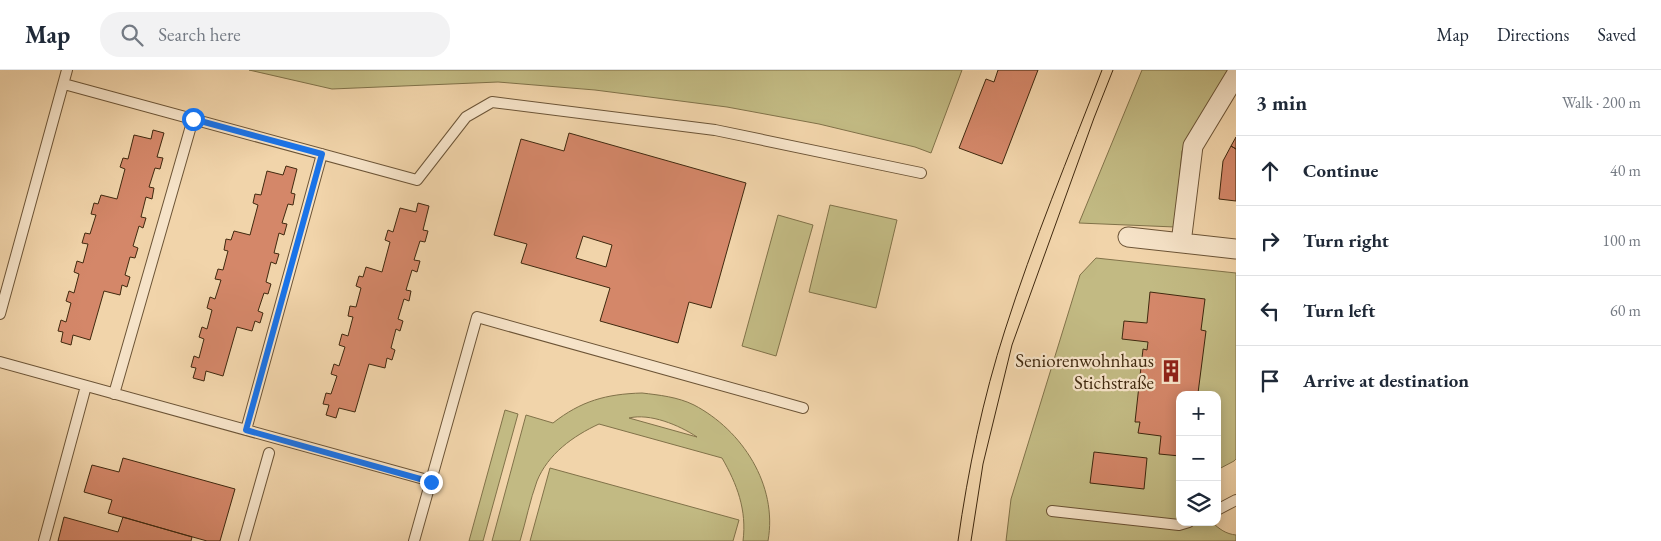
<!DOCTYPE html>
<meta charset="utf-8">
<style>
body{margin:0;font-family:"EB Garamond",serif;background:#f2f2f3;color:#1f2937}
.controls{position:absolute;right:15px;bottom:15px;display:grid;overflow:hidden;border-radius:10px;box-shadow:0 2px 12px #0003}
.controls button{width:45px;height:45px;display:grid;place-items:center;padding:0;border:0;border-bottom:1px solid #e0e1e3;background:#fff;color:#1f2937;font:25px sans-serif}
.stop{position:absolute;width:15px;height:15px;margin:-11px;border:4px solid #1a73e8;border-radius:50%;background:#fff}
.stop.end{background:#1a73e8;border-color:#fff;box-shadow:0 1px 5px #0008}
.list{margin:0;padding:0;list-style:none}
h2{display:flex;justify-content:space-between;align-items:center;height:65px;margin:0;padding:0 20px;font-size:21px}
h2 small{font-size:16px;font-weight:400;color:#747a83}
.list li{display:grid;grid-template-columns:32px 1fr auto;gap:15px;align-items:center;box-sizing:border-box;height:70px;padding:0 20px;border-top:1px solid #e0e1e3}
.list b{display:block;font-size:19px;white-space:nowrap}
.list em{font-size:16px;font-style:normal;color:#747a83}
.icon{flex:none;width:28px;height:28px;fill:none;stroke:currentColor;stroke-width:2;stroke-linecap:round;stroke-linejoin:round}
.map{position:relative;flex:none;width:1236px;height:471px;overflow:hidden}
header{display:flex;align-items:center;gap:30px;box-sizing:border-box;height:70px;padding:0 25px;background:#fff;border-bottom:1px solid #e0e1e3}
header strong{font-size:24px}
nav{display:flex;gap:28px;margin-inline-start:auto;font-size:18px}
.search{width:350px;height:45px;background:#f2f2f3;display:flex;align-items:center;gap:12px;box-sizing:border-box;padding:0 18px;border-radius:20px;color:#747a83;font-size:19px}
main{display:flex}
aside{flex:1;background:#fff}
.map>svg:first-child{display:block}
.green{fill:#c2ba83;stroke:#817249;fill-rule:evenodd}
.building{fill:#d48769;stroke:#40290f;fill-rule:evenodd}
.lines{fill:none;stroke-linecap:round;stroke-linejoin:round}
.service-casing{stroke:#6c5436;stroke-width:12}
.minor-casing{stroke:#6c5436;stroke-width:21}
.service{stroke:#f6e3c8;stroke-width:10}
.minor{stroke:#f6e3c8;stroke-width:19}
.tram{stroke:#40290f;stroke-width:1}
.route{stroke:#1a73e8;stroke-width:6}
.labels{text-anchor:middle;stroke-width:4.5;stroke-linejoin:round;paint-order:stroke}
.poi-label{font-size:19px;fill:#40290f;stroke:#f6e3c8;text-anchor:end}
</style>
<header>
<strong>Map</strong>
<div class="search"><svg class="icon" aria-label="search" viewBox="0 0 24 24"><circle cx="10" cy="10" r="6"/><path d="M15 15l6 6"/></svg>Search here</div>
<nav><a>Map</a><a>Directions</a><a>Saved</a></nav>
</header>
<main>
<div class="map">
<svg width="1236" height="471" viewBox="0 0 1236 471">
<rect width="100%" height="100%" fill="#f1d4aa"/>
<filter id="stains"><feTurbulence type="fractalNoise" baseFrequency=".004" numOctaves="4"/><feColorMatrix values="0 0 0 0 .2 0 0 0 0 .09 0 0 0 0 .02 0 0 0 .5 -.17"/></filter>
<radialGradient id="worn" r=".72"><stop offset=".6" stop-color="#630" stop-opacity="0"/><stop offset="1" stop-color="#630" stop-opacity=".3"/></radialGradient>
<path class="green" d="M249,0h713l-31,83 -16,-6 -96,-23 -92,-17 -132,-17 -97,-8 -166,7z
M1142,0h86l-46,81 -7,76 -96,-4z
M830,135l67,15 -21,88 -67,-16z
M778,145l35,10 -37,131 -34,-10z
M1096,188l140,15v186l-2,2 -17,9v-75h-37v127h32c7,7 14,12 24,13v6h-230l5,-42 69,-224z
M642,323c17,2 36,4 52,12 48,25 84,80 74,136h-25c4,-31 -6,-57 -21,-83l-123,-34c-26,12 -51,30 -62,57 -7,19 -11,40 -17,60h-28l34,-126 27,8c28,-22 53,-29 89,-30zM629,348c21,-5 50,7 68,19z
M505,340l13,4 -35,127h-14z
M550,398l189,52 -6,21h-203z"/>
<path class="building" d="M998,0h40l-36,94 -43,-16 27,-69 8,3z
M153,60l11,3 -7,24 6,1 -3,11 -5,-1 -6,19 5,1 -2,11 -6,-2 -5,20 5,1 -3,10 -4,-2 -6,20 5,2 -3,10 -5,-1 -5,18 5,2 -3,10 -5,-2 -2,10 -16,-4 -14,49 -17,-5 -2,10 -10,-3 2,-10 -5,-1 3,-11 5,2 5,-19 -5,-2 3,-10 5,2 5,-19 -5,-2 3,-11 6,2 5,-19 -6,-1 3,-10 5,1 6,-19 -5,-1 3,-11 4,1 3,-9 16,4 8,-30 -5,-2 3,-9 5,1 6,-24 17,4z
M569,63l177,50 -35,125 -22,-6 -11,41 -78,-22 10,-33 -89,-25 6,-19 -33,-9 27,-96 43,12zM583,166l29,9 -6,22 -30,-9z
M1236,67v12l-5,-3z
M1231,76l5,3v52l-17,-2 4,-38z
M286,96l11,3 -6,24 4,1 -2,11 -5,-1 -6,19 5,1 -3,11 -5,-2 -5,20 5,1 -3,10 -5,-2 -5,20 5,2 -3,10 -4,-1 -6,18 5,2 -3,10 -5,-2 -3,10 -15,-4 -14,49 -17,-5 -2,10 -11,-3 3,-10 -5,-1 3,-11 5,2 5,-19 -5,-2 3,-10 5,2 5,-19 -5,-2 3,-11 5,2 6,-19 -6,-1 3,-10 5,1 5,-19 -4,-1 2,-11 5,1 3,-9 16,4 8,-30 -5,-2 2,-9 6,1 6,-24 16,4z
M418,133l11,3 -6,24 5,1 -3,11 -5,-1 -6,19 6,1 -3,11 -5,-2 -6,20 5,1 -2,10 -5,-2 -6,20 5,2 -3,10 -4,-2 -5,19 4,2 -3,10 -5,-2 -2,10 -16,-4 -14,48 -16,-4 -3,10 -10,-3 3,-10 -6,-1 3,-11 5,1 6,-18 -6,-2 3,-10 5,2 6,-19 -6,-2 3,-11 6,2 5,-19 -5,-1 2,-10 6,1 5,-19 -5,-2 3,-10 4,1 3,-10 16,5 8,-30 -5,-2 3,-10 5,2 7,-24 16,4z
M1150,222l55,7 -4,31 5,1 -8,62 9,2h-27v61l-21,-2 2,-18 -23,-3 2,-11h-5l8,-73 4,1 1,-8 -26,-3 2,-18 23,2z
M1094,382l53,6 -3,31 -54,-6z
M123,388l112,31 -15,52h-13l-99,-28 4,-13 -28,-8 8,-27 27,7z
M64,447l54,15 5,-15 69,20 -1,4h-133z"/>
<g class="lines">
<defs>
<path id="service" d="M64,14l353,96 49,-63 26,-15 223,28 206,43
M0,244l67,-244
M0,292l431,119
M114,324l79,-275
M246,360l76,-276
M1217,440l19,-10
M1052,441l127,14 10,-3
M44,471l42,-155
M244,471l25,-88
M414,471l63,-224 326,91"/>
<path id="minor" d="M1128,167l108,12
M1181,173l12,-97 43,-71"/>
</defs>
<use href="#service" class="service-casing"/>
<use href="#minor" class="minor-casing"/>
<use href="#service" class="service"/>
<use href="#minor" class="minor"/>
<path class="tram" d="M958,471c10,-71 25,-143 47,-211 28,-88 64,-174 97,-260
M971,471l12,-77 29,-119 82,-227 19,-48"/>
</g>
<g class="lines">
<path class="route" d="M193,49l129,35 -76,276 185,52"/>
</g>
<defs>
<symbol id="building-bare" viewBox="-9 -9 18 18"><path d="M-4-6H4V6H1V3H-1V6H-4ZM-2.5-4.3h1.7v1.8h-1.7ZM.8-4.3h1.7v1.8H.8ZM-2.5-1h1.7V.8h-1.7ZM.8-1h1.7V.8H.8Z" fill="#8f2418" stroke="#f6e3c8" stroke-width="2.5" paint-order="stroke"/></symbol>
</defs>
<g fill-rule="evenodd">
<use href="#building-bare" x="1155" y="285" width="32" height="32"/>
</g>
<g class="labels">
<g class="poi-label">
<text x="1154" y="297">Seniorenwohnhaus<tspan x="1154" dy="22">Stichstraße</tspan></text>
</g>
</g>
<rect width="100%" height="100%" filter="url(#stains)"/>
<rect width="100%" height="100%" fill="url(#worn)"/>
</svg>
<div class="controls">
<button>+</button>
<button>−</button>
<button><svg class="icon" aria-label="layers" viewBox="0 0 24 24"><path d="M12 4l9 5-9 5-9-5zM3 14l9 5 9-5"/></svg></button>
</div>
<div class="stop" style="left:193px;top:49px"></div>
<div class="stop end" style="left:431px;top:412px"></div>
</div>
<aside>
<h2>3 min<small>Walk · 200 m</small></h2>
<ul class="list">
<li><svg class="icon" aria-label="ahead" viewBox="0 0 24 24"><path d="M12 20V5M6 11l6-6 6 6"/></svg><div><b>Continue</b></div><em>40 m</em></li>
<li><svg class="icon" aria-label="right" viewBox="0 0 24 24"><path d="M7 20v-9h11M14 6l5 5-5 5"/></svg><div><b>Turn right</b></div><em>100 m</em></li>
<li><svg class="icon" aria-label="left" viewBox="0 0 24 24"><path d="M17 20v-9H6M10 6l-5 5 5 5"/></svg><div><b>Turn left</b></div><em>60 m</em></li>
<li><svg class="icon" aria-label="arrive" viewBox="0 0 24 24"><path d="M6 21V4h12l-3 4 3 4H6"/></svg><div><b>Arrive at destination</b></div></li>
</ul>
</aside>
</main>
